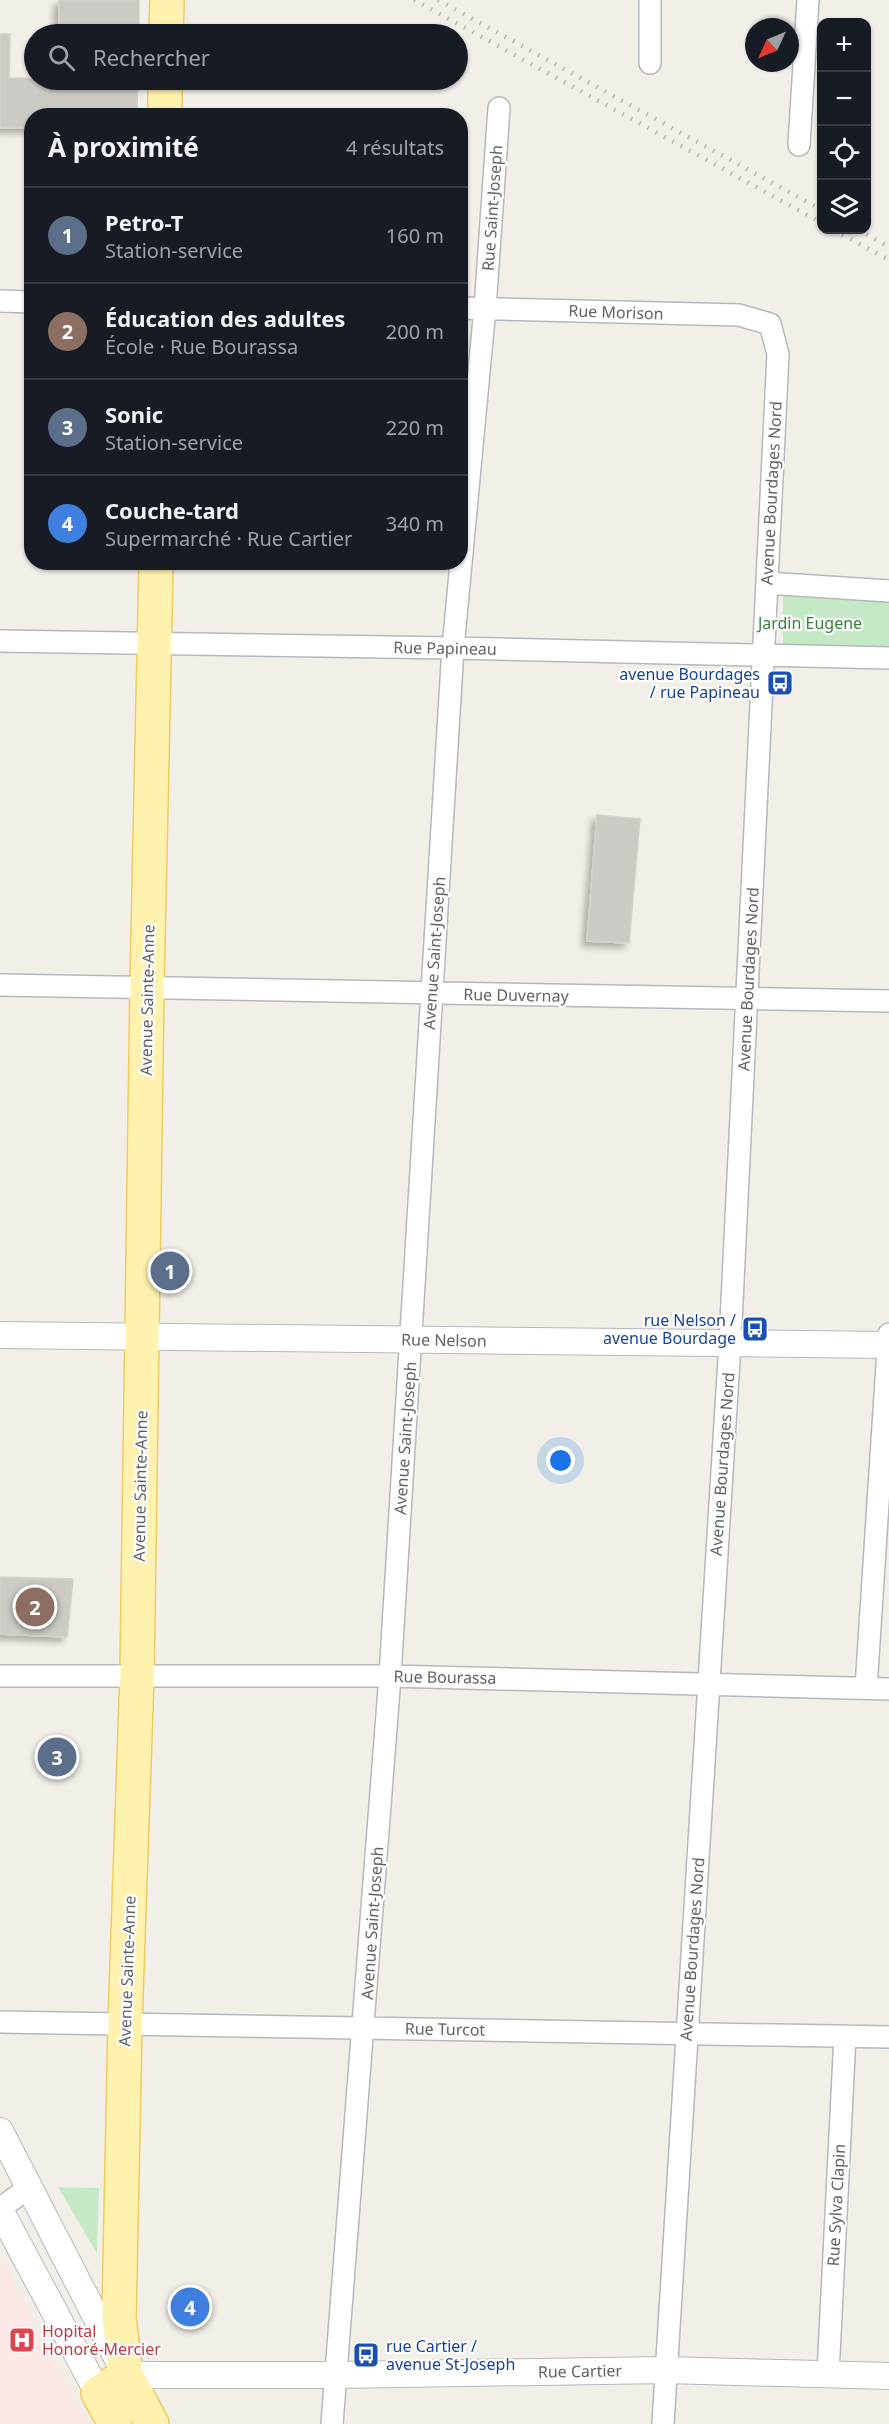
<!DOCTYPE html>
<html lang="fr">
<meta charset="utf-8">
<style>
body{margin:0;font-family:"Noto Sans",sans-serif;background:#242831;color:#f1f3f6}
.controls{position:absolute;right:18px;top:18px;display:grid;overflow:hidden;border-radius:12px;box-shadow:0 2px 4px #0004}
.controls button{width:54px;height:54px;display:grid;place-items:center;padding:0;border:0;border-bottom:2px solid #363941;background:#171b24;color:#f1f3f6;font:30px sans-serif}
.compass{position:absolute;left:745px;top:18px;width:54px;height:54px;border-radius:50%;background:#171b24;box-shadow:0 2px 4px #0004;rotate:226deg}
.you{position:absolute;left:561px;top:1461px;width:21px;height:21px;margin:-15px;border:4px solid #fff;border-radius:50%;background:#1a73e8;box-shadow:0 0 0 9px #1a73e833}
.badge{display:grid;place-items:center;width:39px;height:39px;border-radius:50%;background:#ea580c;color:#fff;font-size:20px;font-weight:700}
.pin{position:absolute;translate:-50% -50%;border:3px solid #fff;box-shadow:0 2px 6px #0006}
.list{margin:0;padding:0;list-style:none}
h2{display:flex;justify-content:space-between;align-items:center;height:78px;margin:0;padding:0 24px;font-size:26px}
h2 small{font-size:20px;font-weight:400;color:#9ea1a6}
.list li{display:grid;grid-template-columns:39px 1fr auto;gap:18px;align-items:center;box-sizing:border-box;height:96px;padding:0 24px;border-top:2px solid #363941}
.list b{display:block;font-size:22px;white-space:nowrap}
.list p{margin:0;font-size:20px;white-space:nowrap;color:#9ea1a6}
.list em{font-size:20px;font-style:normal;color:#9ea1a6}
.icon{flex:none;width:33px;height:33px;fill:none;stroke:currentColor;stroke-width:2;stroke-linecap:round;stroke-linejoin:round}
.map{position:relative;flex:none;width:889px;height:2424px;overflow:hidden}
.search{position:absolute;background:#171b24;box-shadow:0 2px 4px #0004;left:24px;top:24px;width:444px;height:66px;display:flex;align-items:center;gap:15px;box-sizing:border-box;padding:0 21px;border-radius:33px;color:#9ea1a6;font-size:22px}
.panel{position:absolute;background:#171b24;box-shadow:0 2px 4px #0004;left:24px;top:108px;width:444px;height:462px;border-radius:24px}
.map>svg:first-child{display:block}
.medical{fill:#fce8e6}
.green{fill:#c5e8c5}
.building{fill:#cccac5;stroke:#d6d1c6;stroke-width:1.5;filter:url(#shadow)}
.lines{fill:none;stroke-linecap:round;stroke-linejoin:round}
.minor-casing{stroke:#b5b8bc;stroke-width:24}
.tertiary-casing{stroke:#b5b8bc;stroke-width:28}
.primary-casing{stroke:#f2c960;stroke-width:36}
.minor{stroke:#fff;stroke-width:21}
.tertiary{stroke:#fff;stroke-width:26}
.primary{stroke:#fff2af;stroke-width:33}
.rail{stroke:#b6b7b8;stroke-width:4.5;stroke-dasharray:1.5 8;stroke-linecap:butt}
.labels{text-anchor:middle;stroke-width:4.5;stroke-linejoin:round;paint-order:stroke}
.street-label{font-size:16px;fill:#5f6368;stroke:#fff}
.park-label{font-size:16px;fill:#348238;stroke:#fff}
.transit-label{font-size:16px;fill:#164399;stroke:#fff;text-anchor:end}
.health-label{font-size:16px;fill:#be3a42;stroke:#fff;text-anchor:start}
</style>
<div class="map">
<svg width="889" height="2424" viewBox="0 0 889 2424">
<defs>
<filter id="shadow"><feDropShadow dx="-5" dy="5" stdDeviation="3" flood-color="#0004"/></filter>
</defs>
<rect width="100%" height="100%" fill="#f1efe8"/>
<path class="medical" d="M0,2255l87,169h-87z"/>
<path class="green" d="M783,594l106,8v49l-106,-1z
M58,2187l41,1 -2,65z"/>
<path class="building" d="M59,0h80v34h-80z
M0,34h10l-1,44 129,2 -1,29 -39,-1v8h-66v12h-32z
M597,815l43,4 -11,124 -42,-2z
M0,1577l73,2 -6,58 -67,-3z"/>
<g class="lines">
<defs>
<path id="minor" d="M650,0v63
M799,145l9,-145
M0,301l32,1
M460,308l279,7 31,9 8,30 -48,989 -67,1081
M767,583l122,8
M0,641l453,7 436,10
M0,985l889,16
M0,1676h390l499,13
M866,1688l23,-354
M0,2022l889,15
M0,2209l29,-22
M828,2374l17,-338
M332,2424l58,-748 63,-1028 32,-340 14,-200"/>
<path id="tertiary" d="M0,1335l889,10
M0,2131l126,244h208l332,-5 223,6
M0,2210l98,183"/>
<path id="primary" d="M166,34l1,-34
M165,116v-36
M115,2424l-17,-31 28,-18
M152,2424l-26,-49 -7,-57 6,-294 12,-349 10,-686 9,-427"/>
</defs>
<use href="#minor" class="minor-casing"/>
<use href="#tertiary" class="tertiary-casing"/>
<use href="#primary" class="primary-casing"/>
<use href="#minor" class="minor"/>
<use href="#tertiary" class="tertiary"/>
<use href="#primary" class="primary"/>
<path class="rail" d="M414,0l408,223
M438,0l384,210
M834,230l55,30
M858,230l31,17"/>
</g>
<defs>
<symbol id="bus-square" viewBox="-11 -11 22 22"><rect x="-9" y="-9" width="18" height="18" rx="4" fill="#1a4fb4" stroke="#fff"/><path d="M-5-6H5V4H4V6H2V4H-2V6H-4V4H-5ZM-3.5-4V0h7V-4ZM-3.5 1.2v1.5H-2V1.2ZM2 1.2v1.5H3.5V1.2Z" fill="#fff"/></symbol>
<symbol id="hospital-square" viewBox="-11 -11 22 22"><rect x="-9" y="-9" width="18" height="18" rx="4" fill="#e0444e" stroke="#fff"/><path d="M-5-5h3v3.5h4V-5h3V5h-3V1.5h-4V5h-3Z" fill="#fff"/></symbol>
</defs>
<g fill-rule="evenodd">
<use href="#bus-square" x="765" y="668" width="30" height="30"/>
<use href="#bus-square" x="740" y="1314" width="30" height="30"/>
<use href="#hospital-square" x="7" y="2325" width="30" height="30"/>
<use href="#bus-square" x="351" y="2340" width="30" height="30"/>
</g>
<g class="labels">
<g class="street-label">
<text transform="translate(492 208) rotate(-86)" y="6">Rue Saint-Joseph</text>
<text transform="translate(616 312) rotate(2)" y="6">Rue Morison</text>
<text transform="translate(771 493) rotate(-87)" y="6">Avenue Bourdages Nord</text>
<text transform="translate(445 648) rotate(1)" y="6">Rue Papineau</text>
<text transform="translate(434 953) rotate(-86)" y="6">Avenue Saint-Joseph</text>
<text transform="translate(748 979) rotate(-87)" y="6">Avenue Bourdages Nord</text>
<text transform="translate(516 995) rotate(1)" y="6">Rue Duvernay</text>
<text transform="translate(147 1000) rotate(-89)" y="6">Avenue Sainte-Anne</text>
<text transform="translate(444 1340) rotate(1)" y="6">Rue Nelson</text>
<text transform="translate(405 1438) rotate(-86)" y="6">Avenue Saint-Joseph</text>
<text transform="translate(722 1464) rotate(-86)" y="6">Avenue Bourdages Nord</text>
<text transform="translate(140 1486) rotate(-89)" y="6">Avenue Sainte-Anne</text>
<text transform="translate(445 1677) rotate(1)" y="6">Rue Bourassa</text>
<text transform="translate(372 1923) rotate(-86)" y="6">Avenue Saint-Joseph</text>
<text transform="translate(692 1949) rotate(-86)" y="6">Avenue Bourdages Nord</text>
<text transform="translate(127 1971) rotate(-88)" y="6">Avenue Sainte-Anne</text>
<text transform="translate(445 2029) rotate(1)" y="6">Rue Turcot</text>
<text transform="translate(836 2205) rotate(-87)" y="6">Rue Sylva Clapin</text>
<text transform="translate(580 2371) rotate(-1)" y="6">Rue Cartier</text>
</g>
<g class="park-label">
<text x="810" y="629">Jardin Eugene</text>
</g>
<g class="transit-label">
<text x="760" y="680">avenue Bourdages<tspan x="760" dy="18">/ rue Papineau</tspan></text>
<text x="736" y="1326">rue Nelson /<tspan x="736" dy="18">avenue Bourdage</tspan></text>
<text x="386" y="2352" text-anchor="start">rue Cartier /<tspan x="386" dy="18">avenue St-Joseph</tspan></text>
</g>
<g class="health-label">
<text x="42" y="2337">Hopital<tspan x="42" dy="18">Honoré-Mercier</tspan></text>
</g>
</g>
</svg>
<div class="controls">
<button>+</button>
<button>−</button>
<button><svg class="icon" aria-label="locate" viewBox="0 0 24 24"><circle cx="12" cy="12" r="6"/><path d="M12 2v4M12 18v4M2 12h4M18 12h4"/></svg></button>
<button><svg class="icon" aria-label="layers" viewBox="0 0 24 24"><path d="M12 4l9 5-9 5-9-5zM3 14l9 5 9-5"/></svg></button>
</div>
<svg class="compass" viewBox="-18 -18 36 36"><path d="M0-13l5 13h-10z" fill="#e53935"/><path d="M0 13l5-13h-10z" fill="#9ea1a6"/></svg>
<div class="you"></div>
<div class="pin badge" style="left:170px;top:1271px;background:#5c6f8a">1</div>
<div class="pin badge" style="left:35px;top:1607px;background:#8d6e63">2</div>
<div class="pin badge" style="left:57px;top:1757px;background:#5c6f8a">3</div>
<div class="pin badge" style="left:190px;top:2307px;background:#3f7fe0">4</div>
<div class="search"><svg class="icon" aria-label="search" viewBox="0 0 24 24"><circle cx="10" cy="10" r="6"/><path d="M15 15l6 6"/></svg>Rechercher</div>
<section class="panel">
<h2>À proximité<small>4 résultats</small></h2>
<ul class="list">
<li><span class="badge" style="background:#5c6f8a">1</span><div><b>Petro-T</b><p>Station-service</p></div><em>160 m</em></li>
<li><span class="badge" style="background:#8d6e63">2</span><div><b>Éducation des adultes</b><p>École · Rue Bourassa</p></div><em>200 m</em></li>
<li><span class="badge" style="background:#5c6f8a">3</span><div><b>Sonic</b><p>Station-service</p></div><em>220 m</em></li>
<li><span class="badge" style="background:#3f7fe0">4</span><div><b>Couche-tard</b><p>Supermarché · Rue Cartier</p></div><em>340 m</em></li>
</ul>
</section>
</div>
